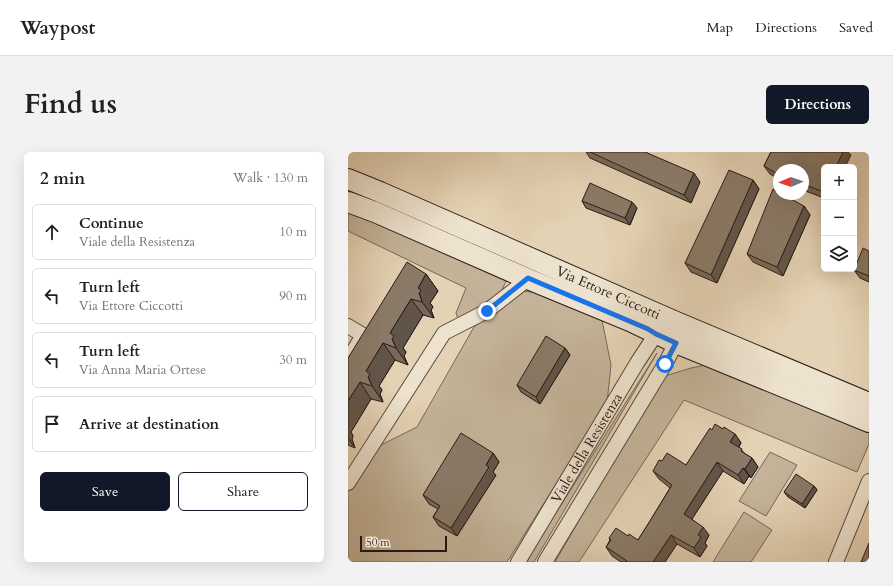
<!DOCTYPE html>
<meta charset="utf-8">
<style>
body{margin:0;font-family:Cardo,serif;background:#f2f2f2;color:#202124}
.controls{position:absolute;right:12px;top:12px;display:grid;overflow:hidden;border-radius:6px;box-shadow:0 4px 16px #0002}
.controls button{width:36px;height:36px;display:grid;place-items:center;padding:0;border:0;border-bottom:1px solid #e0e0e0;background:#fff;color:#202124;font:20px sans-serif}
.compass{position:absolute;left:425px;top:12px;width:36px;height:36px;border-radius:50%;background:#fff;box-shadow:0 4px 16px #0002;rotate:268deg}
.scale{position:absolute;left:12px;bottom:10px;width:87px;box-sizing:border-box;padding-left:4px;border:2px solid #291b16;border-top:0;font-size:11px;line-height:14px;white-space:nowrap;color:#291b16;-webkit-text-stroke:3px #ede2ce;paint-order:stroke}
.stop{position:absolute;width:12px;height:12px;margin:-9px;border:3px solid #1a73e8;border-radius:50%;background:#fff}
.stop.end{background:#1a73e8;border-color:#fff;box-shadow:0 1px 4px #0008}
.list{margin:0;padding:0;list-style:none}
h2{display:flex;justify-content:space-between;align-items:center;height:52px;margin:0;padding:0 16px;font-size:17px}
h2 small{font-size:13px;font-weight:400;color:#757577}
.list li{display:grid;grid-template-columns:26px 1fr auto;gap:12px;align-items:center;box-sizing:border-box;height:56px;margin:0 8px 8px;padding:0 8px;border:1px solid #e0e0e0;border-radius:6px}
.list b{display:block;font-size:15px;white-space:nowrap}
.list p{margin:0;font-size:13px;white-space:nowrap;color:#757577}
.list em{font-size:13px;font-style:normal;color:#757577}
.actions{display:flex;gap:8px;padding:12px 16px}
.actions a{flex:1;padding:9px 0;border:1px solid #111827;border-radius:6px;text-align:center;font-size:14px;color:#111827}
.actions .main{background:#111827;color:#fff}
.icon{flex:none;width:22px;height:22px;fill:none;stroke:currentColor;stroke-width:2;stroke-linecap:round;stroke-linejoin:round}
.map{position:relative;flex:none;width:521px;height:410px;overflow:hidden;border-radius:6px}
header{display:flex;align-items:center;gap:24px;box-sizing:border-box;height:56px;padding:0 20px;background:#fff;border-bottom:1px solid #e0e0e0}
header strong{font-size:19px}
nav{display:flex;gap:22px;margin-inline-start:auto;font-size:14px}
.intro{display:flex;align-items:center;justify-content:space-between;box-sizing:border-box;height:96px;padding:0 24px}
h1{margin:0;font-size:28px}
.button{padding:10px 18px;border-radius:6px;background:#111827;color:#fff;font-size:14px;font-weight:700}
main{display:flex;gap:24px;padding:0 24px}
aside{flex:1;background:#fff;border-radius:6px;box-shadow:0 4px 16px #0002}
.map>svg:first-child{display:block}
.green{fill:#c4b399;stroke:#766758}
.lines{fill:none;stroke-linecap:round;stroke-linejoin:round}
.street-casing{stroke:#58493e;stroke-width:16}
.secondary-casing{stroke:#291b16;stroke-width:22}
.street{stroke:#ede2ce;stroke-width:14}
.secondary{stroke:#ede2ce;stroke-width:20}
.wall{fill:#776959;stroke:#291b16}
.shaded-wall{fill:#615549;stroke:#291b16}
.building{fill:#8a7a68;stroke:#291b16}
.route{stroke:#1a73e8;stroke-width:5}
.labels{text-anchor:middle;stroke-width:3.5;stroke-linejoin:round;paint-order:stroke}
.street-label{font-size:14px;fill:#291b16;stroke:#ede2ce}
</style>
<header>
<strong>Waypost</strong>
<nav><a>Map</a><a>Directions</a><a>Saved</a></nav>
</header>
<div class="intro"><h1>Find us</h1><a class="button">Directions</a></div>
<main>
<aside>
<h2>2 min<small>Walk · 130 m</small></h2>
<ul class="list">
<li><svg class="icon" aria-label="ahead" viewBox="0 0 24 24"><path d="M12 20V5M6 11l6-6 6 6"/></svg><div><b>Continue</b><p>Viale della Resistenza</p></div><em>10 m</em></li>
<li><svg class="icon" aria-label="left" viewBox="0 0 24 24"><path d="M17 20v-9H6M10 6l-5 5 5 5"/></svg><div><b>Turn left</b><p>Via Ettore Ciccotti</p></div><em>90 m</em></li>
<li><svg class="icon" aria-label="left" viewBox="0 0 24 24"><path d="M17 20v-9H6M10 6l-5 5 5 5"/></svg><div><b>Turn left</b><p>Via Anna Maria Ortese</p></div><em>30 m</em></li>
<li><svg class="icon" aria-label="arrive" viewBox="0 0 24 24"><path d="M6 21V4h12l-3 4 3 4H6"/></svg><div><b>Arrive at destination</b></div></li>
</ul>
<div class="actions"><a class="main">Save</a><a>Share</a></div>
</aside>
<div class="map">
<svg width="521" height="410" viewBox="0 0 521 410">
<rect width="100%" height="100%" fill="#e4d2b4"/>
<filter id="stains"><feTurbulence type="fractalNoise" baseFrequency=".005" numOctaves="4"/><feColorMatrix values="0 0 0 0 .2 0 0 0 0 .09 0 0 0 0 .02 0 0 0 .5 -.17"/></filter>
<radialGradient id="worn" r=".72"><stop offset=".6" stop-color="#630" stop-opacity="0"/><stop offset="1" stop-color="#630" stop-opacity=".3"/></radialGradient>
<path class="green" d="M0,56l160,69 -6,13 -15,18 -29,11 -2,-6 10,-25 -118,-57z
M173,139l22,2 59,27 9,45 -4,38 -100,159h-159v-79l21,-32 48,-24 57,-100 21,-17z
M309,201l-123,209h-9z
M363,212l158,68v12l-12,28 -173,-72 -105,162h-24l102,-177 8,-9 26,-8z
M422,300l27,13 -31,51 -27,-15z
M396,360l28,18 -21,32h-38z"/>
<g class="lines">
<defs>
<g id="street">
<path d="M0,174l15,9 -15,25"/>
<path d="M0,331l96,-150 43,-22 41,-32"/>
<path id="s1" d="M170,410l119,-199 19,-29"/>
<path d="M197,410l120,-198 11,-21"/>
<path d="M488,410l33,-81"/>
</g>
<g id="secondary">
<path id="s2" d="M0,27l32,13 294,129 195,82"/>
<path d="M0,50l27,10 153,67 102,42 46,22 193,79"/>
</g>
</defs>
<use href="#street" class="street-casing"/>
<use href="#secondary" class="secondary-casing"/>
<use href="#street" class="street"/>
<use href="#secondary" class="secondary"/>
</g>
<path class="wall" d="M238,0h59l55,30 -9,21 -101,-45z
M423,0h77l3,3 -27,12v31l-21,-8v-20h-24v9l-9,-5 -6,-8z
M405,28l6,9 -42,94 -26,-11 -6,-9z
M234,49l50,1 5,6 -7,17 -44,-17z
M456,54l6,9 -27,61 -30,-14 -6,-8z
M521,99v31l-9,-4 -6,-8z
M78,122l12,17 -8,12 3,4 -2,3 3,8 -11,-3 -20,33 3,4 -2,4 4,9 -13,-5 -16,26 3,4 -2,4 3,8 -12,-3 -20,33 2,4 -1,3 3,9 -7,-3v-87z
M217,196l5,7 -30,49 -19,-12 -4,-7z
M375,277l12,5 6,9 -2,4 6,7 7,4 6,9 -7,11 -2,-2 -5,8 -21,-13 -31,48 17,16 -4,8 2,3 -7,11 -23,-13 -12,18h-44l-9,-6 -6,-9 4,-7 -1,-2 19,-2 10,4 12,-19 20,-33 -11,-9 -6,-8 9,-10 24,4 26,-35z
M145,301l6,9 -6,10 3,3 -39,61 -18,-10 -6,-9 5,-8 -9,-5 -6,-9z
M466,334l3,4 -12,18 -17,-11 -4,-5z"/>
<path class="shaded-wall" d="M495,0h5l3,3 -6,12h-9z
M346,21l6,9 -9,21 -7,-8z
M405,28l6,9 -42,94 -6,-8z
M284,50l5,6 -7,17 -5,-7z
M456,54l6,9 -27,61 -6,-9z
M78,122l12,17 -8,12 3,4 -2,3 3,8 -12,-16 -4,-14z
M63,147l12,16 -20,33 3,4 -2,4 4,9 -12,-17 -6,-15z
M35,191l12,17 -16,26 3,4 -2,4 3,8 -11,-16 -6,-15z
M217,196l5,7 -30,49 -4,-7z
M12,230l11,17 -20,33 2,4 -1,3 3,9 -7,-10v-37z
M387,282l6,9 -5,7 -6,-8z
M145,301l6,9 -6,10 3,3 -39,61 -6,-8z
M404,306l6,9 -7,11 -6,-9z
M369,310l6,9 -33,51 -6,-8z
M395,316l6,8 -5,8 -6,-9z
M466,334l3,4 -12,18 -3,-4z
M355,375l6,8 -4,8 2,3 -7,11 -6,-9 4,-13z
M323,383l6,9 -12,18h-12z"/>
<path class="building" d="M242,0h55l49,21 -10,22z
M423,0h72l-7,15h-12v25l-21,-8v-14h-24v5l-15,-9z
M381,18l24,10 -42,95 -26,-12z
M242,31l42,19 -7,16 -43,-17z
M425,37l6,4v1h3l22,12 -27,61 -30,-13z
M515,96l6,3v25l-15,-6z
M59,110l19,12 -8,14 3,2 -2,3 3,9 -11,-3 -21,34 4,3 -2,3 4,9 -13,-5 -17,28 4,3 -2,3 4,9 -12,-4 -12,19v-43z
M198,184l19,12 -29,49 -19,-12z
M367,272l8,5 1,-2 11,7 -5,8 12,7 -1,2 11,7 -7,11 -2,-1 -5,7 -21,-13 -33,52 19,13 -5,8 3,2 -7,11 -23,-13 -18,27h-27l1,-1 -21,-14 5,-7 -2,-2 7,-10 12,8 1,-2 9,6 12,-19 22,-36 -19,-14 6,-11 3,1 5,-8 19,12 24,-37 2,2z
M113,281l32,20 -7,12 3,2 -38,61 -18,-11 7,-11 -17,-11z
M448,322l18,12 -12,18 -18,-12z
M521,391v19h-8z"/>
<g class="lines">
<path class="route" d="M139,159l41,-33 120,51 8,5 20,9 -11,21"/>
</g>
<g class="labels">
<g class="street-label">
<text dy="5" stroke="none"><textPath href="#s2" startOffset="284">Via Ettore Ciccotti</textPath></text>
<text dy="5" stroke="none"><textPath href="#s1" startOffset="133">Viale della Resistenza</textPath></text>
</g>
</g>
<rect width="100%" height="100%" filter="url(#stains)"/>
<rect width="100%" height="100%" fill="url(#worn)"/>
</svg>
<div class="controls">
<button>+</button>
<button>−</button>
<button><svg class="icon" aria-label="layers" viewBox="0 0 24 24"><path d="M12 4l9 5-9 5-9-5zM3 14l9 5 9-5"/></svg></button>
</div>
<svg class="compass" viewBox="-18 -18 36 36"><path d="M0-13l5 13h-10z" fill="#e53935"/><path d="M0 13l5-13h-10z" fill="#757577"/></svg>
<div class="scale">50 m</div>
<div class="stop" style="left:317px;top:212px"></div>
<div class="stop end" style="left:139px;top:159px"></div>
</div>
</main>
